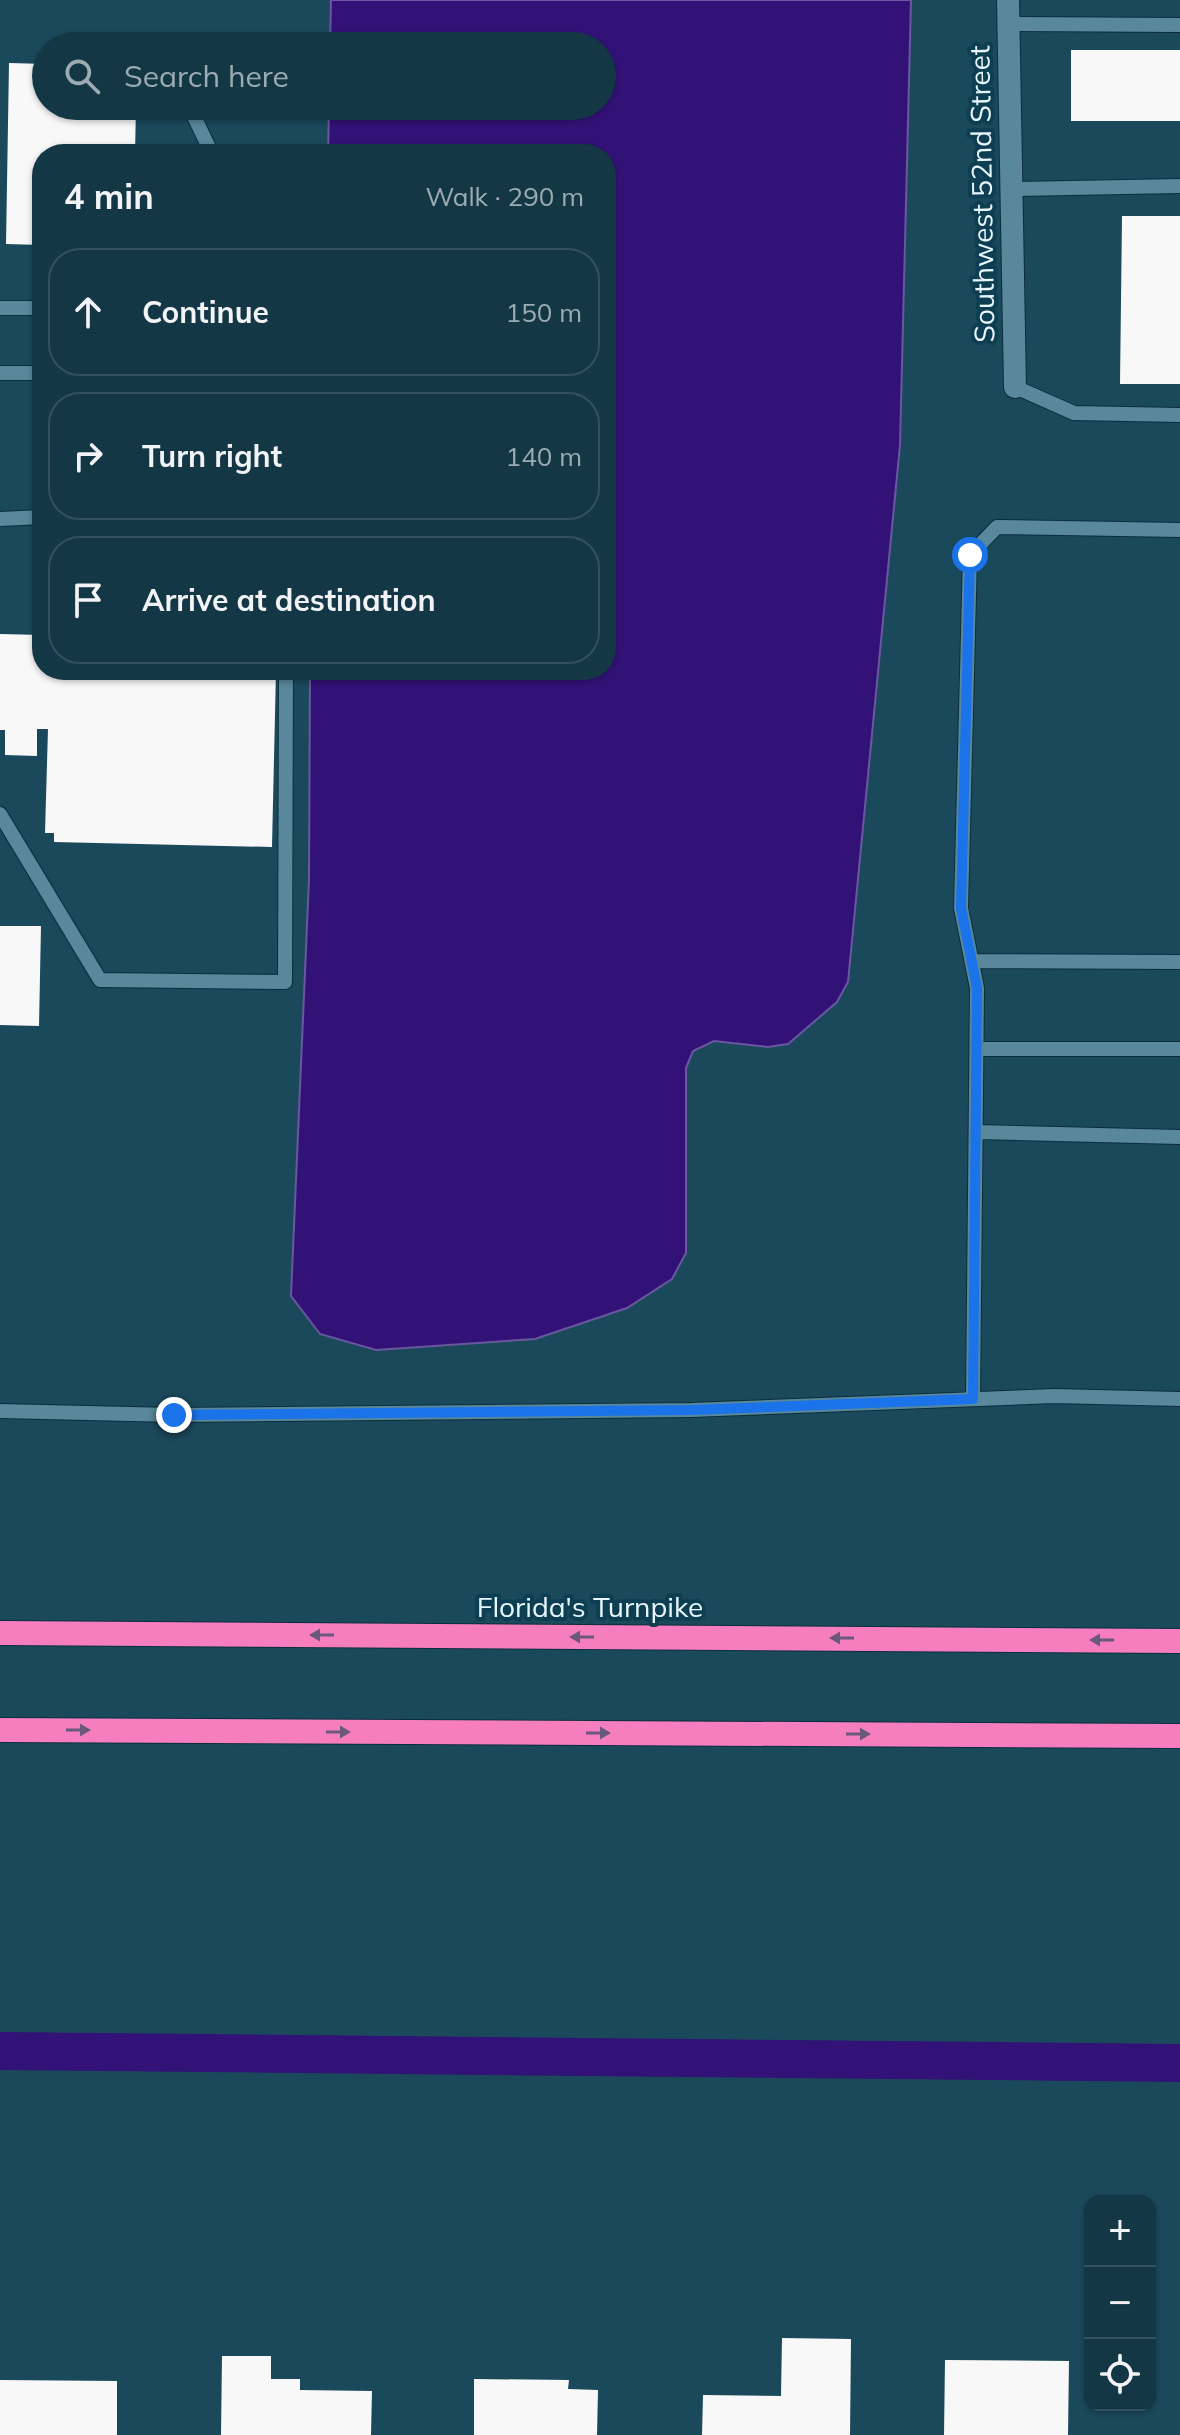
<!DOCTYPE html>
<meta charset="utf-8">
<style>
body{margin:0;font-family:Mulish,sans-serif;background:#1d3f4c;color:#f1f3f6}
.controls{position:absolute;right:24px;bottom:24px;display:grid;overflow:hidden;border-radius:16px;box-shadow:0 2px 6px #0004}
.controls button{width:72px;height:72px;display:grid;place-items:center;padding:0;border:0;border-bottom:2px solid #33515e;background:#143745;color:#f1f3f6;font:40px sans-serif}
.stop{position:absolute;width:24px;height:24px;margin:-18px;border:6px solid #1a73e8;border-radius:50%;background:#fff}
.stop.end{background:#1a73e8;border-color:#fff;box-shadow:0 2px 8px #0008}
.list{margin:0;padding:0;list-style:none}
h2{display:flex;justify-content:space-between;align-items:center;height:104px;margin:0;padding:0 32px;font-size:34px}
h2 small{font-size:26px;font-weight:400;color:#9dacb3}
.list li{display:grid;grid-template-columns:52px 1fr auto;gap:24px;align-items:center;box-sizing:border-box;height:128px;margin:0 16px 16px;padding:0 16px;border:2px solid #33515e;border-radius:32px}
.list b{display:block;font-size:30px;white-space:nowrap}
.list em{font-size:26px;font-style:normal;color:#9dacb3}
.icon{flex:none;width:44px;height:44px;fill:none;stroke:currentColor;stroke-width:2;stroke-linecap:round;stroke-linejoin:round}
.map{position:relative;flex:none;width:1180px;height:2435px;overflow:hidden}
.search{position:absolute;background:#143745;box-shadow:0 2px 6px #0004;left:32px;top:32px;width:584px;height:88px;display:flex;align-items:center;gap:20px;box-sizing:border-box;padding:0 28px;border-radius:44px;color:#9dacb3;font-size:30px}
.panel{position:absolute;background:#143745;box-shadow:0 2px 6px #0004;left:32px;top:144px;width:584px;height:536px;border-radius:32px}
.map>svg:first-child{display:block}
.water{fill:#331277;stroke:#6957a0;stroke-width:2}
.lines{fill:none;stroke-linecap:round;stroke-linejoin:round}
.canal{stroke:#331277;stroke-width:38}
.building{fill:#f8f8f8}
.service-casing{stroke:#0a2e3c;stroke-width:16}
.minor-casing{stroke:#0a2e3c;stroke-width:24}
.motorway-casing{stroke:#0a2e3c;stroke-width:26}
.service{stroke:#59879c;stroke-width:14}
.minor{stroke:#59879c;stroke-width:22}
.motorway{stroke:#f77ebe;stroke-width:24}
.oneway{fill:#6b587d}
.route{stroke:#1a73e8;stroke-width:10}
.labels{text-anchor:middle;stroke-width:8;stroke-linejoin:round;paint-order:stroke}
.street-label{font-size:28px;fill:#e8f7fe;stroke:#0e3e51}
</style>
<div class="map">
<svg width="1180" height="2435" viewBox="0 0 1180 2435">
<rect width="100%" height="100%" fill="#1b495c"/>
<path class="water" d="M331,0h580l-11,445 -52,537 -11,20 -49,42 -20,3 -54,-6 -21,10 -7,17v185l-14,26 -45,29 -92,31 -159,11 -56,-16 -29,-38 18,-417 1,-209h296v-516h-278l1,-48h273v-60h-272z"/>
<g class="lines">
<path class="canal" d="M0,2051l1180,12"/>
</g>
<path class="building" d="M1071,50h109v71h-109z
M9,63l37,1v42h90l-1,48h-93v91l-36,-1z
M1122,216h58v168h-60z
M0,634l42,1v35h234l-4,177 -218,-5v-9h-9l3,-104h-11v27l-32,-1v-25h-5z
M0,926h41l-2,100 -39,-1z
M782,2338l69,1 -1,96h-148l1,-40 78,1z
M222,2356h49v23h29v11l72,1 -1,44h-150z
M945,2360l124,1 -1,74h-124z
M474,2379l95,1 -1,9 30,1 -1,45h-123z
M0,2380l117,1v54h-117z"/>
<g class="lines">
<defs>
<path id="service" d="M1008,24l172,1
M189,106l23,48
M1011,189l169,-3
M0,308h42
M0,373h42
M1015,387l59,26 106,2
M0,519l42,-2
M0,814l100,166 185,2 1,-312
M972,961l208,1
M977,1049h203
M976,1132l204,5
M973,1399l4,-411 -16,-80 9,-353 27,-28 183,3
M0,1411l174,4 517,-5 363,-14 126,3"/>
<path id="minor" d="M1008,0l7,387"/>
<path id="motorway" d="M0,1633l1180,8
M0,1730l1180,6"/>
</defs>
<use href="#service" class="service-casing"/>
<use href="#minor" class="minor-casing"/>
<use href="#motorway" class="motorway-casing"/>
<use href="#service" class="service"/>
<use href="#minor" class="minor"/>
<use href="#motorway" class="motorway"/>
</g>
<defs><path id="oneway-solid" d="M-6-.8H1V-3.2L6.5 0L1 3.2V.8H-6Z" transform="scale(2)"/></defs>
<g class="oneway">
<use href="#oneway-solid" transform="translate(322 1635) rotate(-180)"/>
<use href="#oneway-solid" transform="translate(582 1637) rotate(-180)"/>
<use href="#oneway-solid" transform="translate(842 1638) rotate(-180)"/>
<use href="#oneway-solid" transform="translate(1102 1640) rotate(-180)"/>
<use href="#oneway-solid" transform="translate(78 1730)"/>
<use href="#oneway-solid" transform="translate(338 1732)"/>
<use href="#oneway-solid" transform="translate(598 1733)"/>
<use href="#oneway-solid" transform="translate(858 1734)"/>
</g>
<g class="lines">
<path class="route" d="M174,1415l517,-5 282,-11 4,-411 -16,-80 9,-353"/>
</g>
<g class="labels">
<g class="street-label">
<text transform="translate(982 194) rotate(-91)" y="10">Southwest 52nd Street</text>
<text x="590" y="1617">Florida's Turnpike</text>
</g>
</g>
</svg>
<div class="controls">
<button>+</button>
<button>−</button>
<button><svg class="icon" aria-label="locate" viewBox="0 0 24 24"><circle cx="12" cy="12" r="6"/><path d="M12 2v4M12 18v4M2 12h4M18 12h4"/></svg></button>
</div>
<div class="stop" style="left:970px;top:555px"></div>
<div class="stop end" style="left:174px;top:1415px"></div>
<div class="search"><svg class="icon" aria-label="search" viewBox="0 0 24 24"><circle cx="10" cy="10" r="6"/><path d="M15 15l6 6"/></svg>Search here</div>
<section class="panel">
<h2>4 min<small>Walk · 290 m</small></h2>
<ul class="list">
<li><svg class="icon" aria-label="ahead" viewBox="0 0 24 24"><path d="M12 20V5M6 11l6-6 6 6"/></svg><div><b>Continue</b></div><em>150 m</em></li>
<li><svg class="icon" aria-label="right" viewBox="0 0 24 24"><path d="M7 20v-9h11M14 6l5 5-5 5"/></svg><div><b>Turn right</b></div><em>140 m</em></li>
<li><svg class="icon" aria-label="arrive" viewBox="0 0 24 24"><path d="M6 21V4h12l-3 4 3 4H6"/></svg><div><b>Arrive at destination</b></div></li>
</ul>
</section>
</div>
